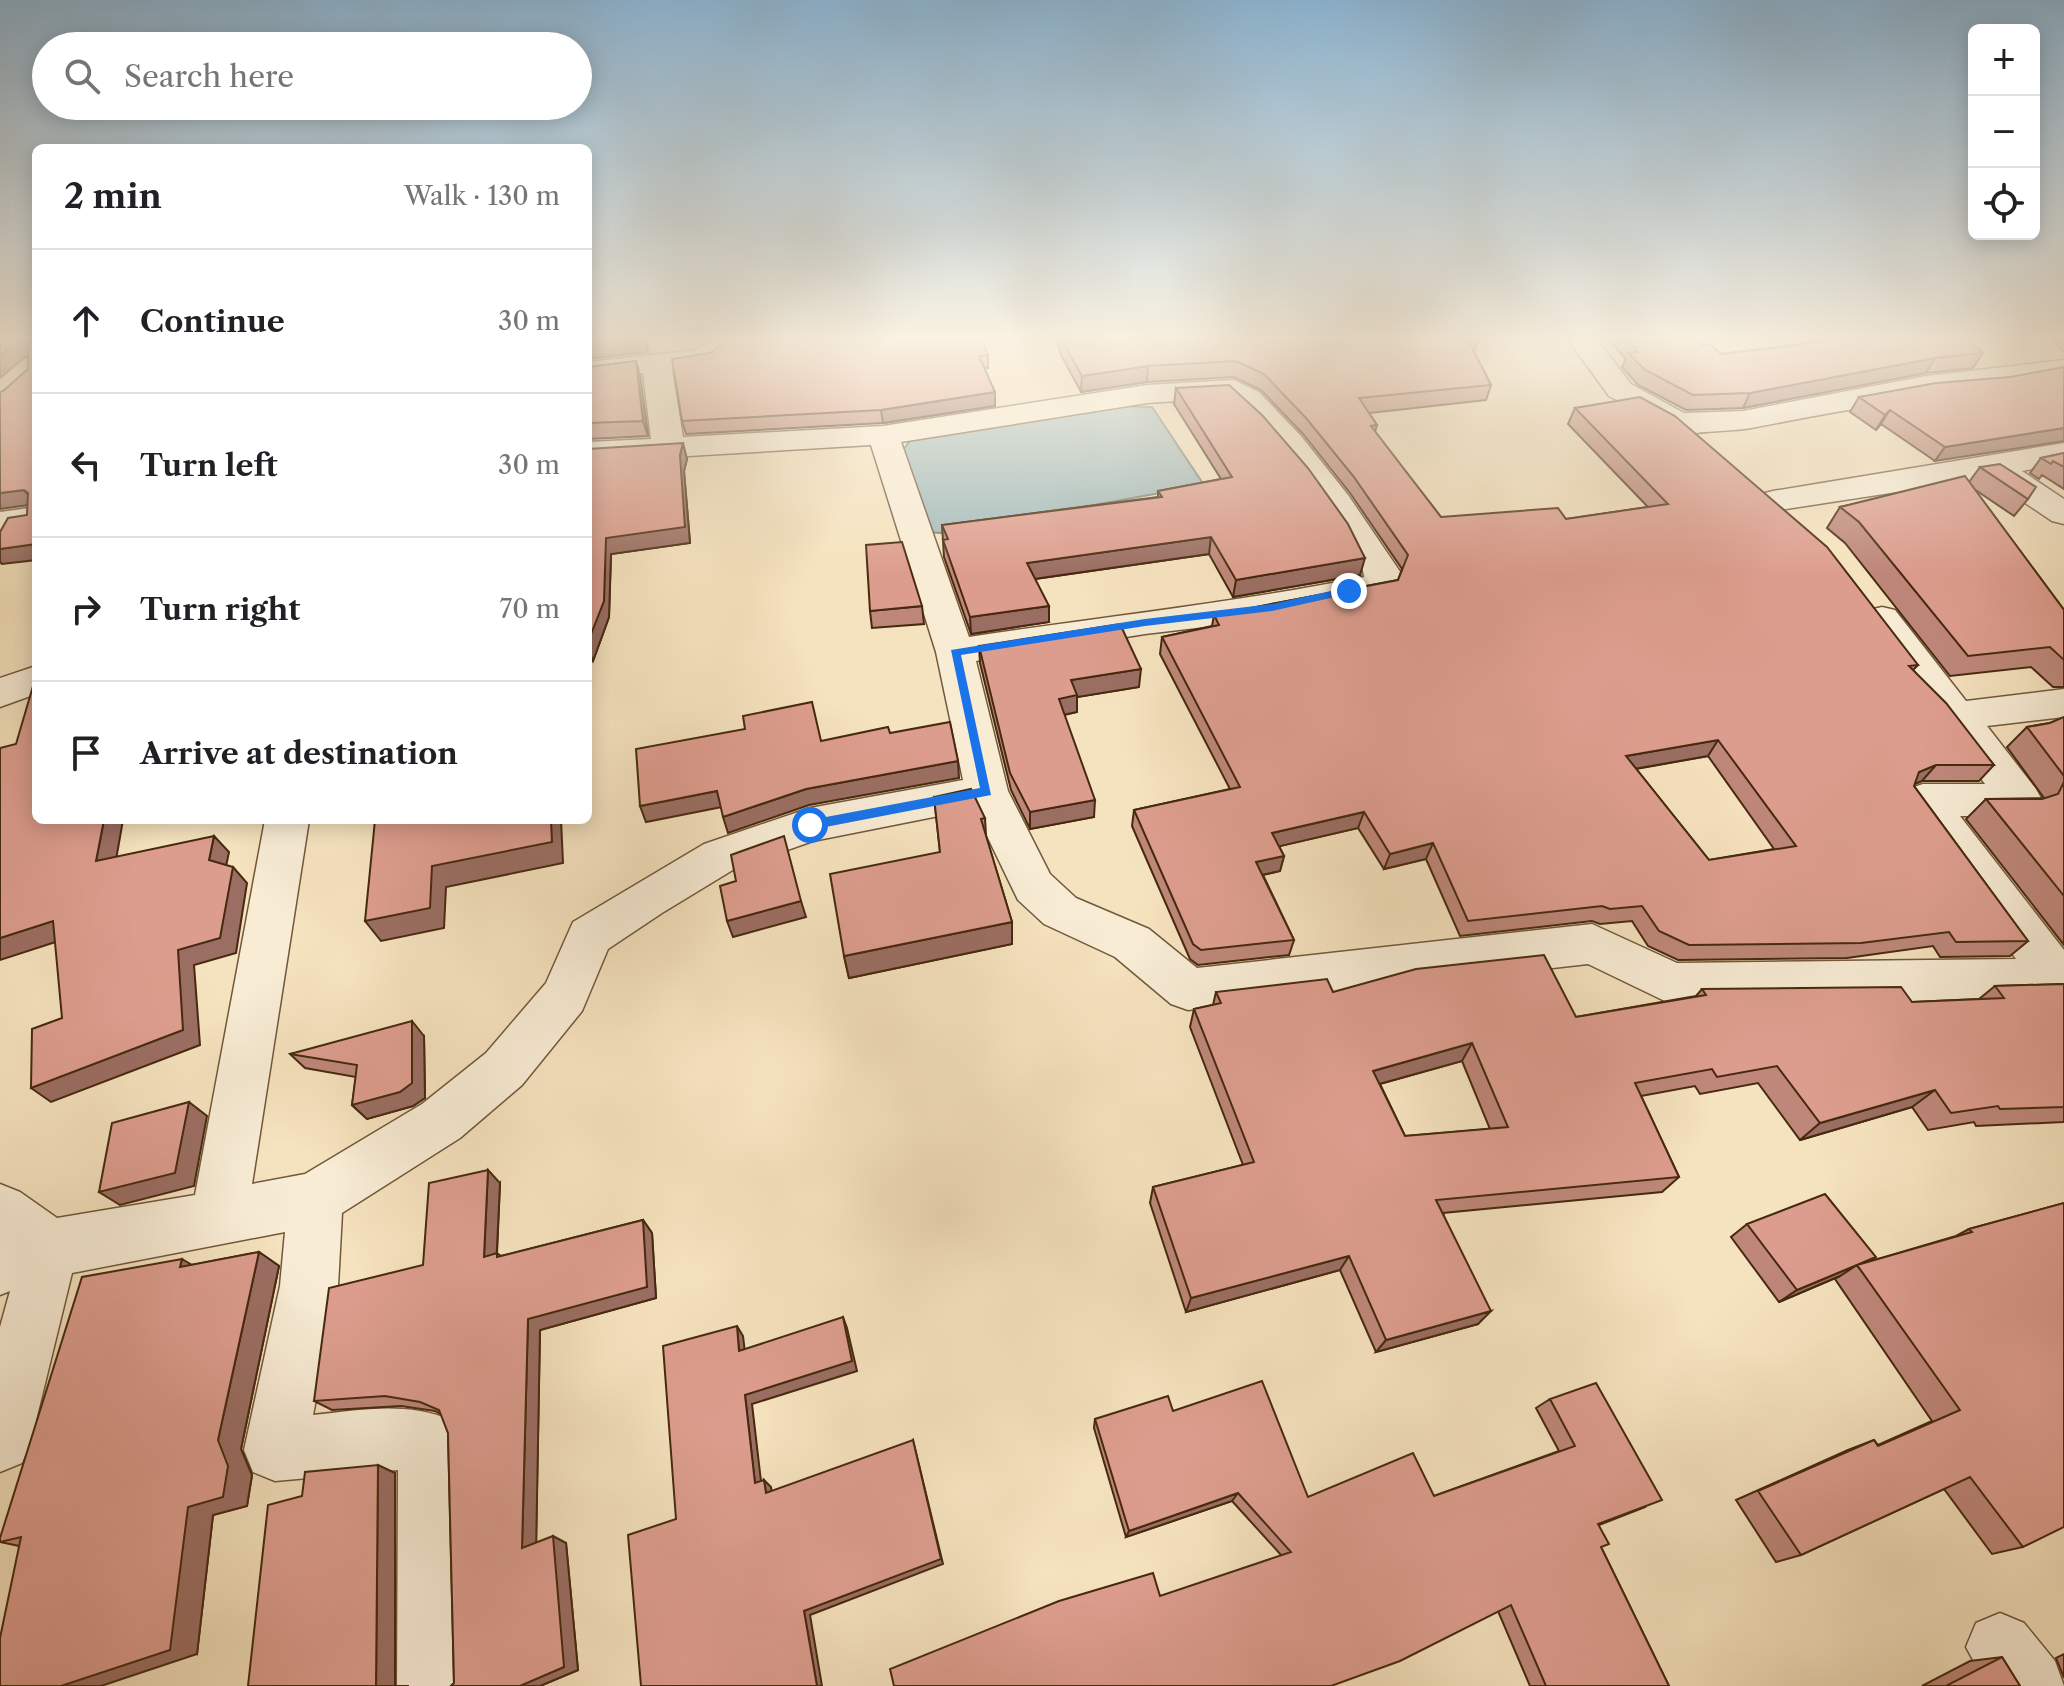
<!DOCTYPE html>
<meta charset="utf-8">
<style>
body{margin:0;font-family:"Libre Caslon Text",serif;background:#f6f6f6;color:#202124}
.controls{position:absolute;right:24px;top:24px;display:grid;overflow:hidden;border-radius:12px;box-shadow:0 4px 20px #0003}
.controls button{width:72px;height:72px;display:grid;place-items:center;padding:0;border:0;border-bottom:2px solid #e0e0e0;background:#fff;color:#202124;font:40px sans-serif}
.stop{position:absolute;width:24px;height:24px;margin:-18px;border:6px solid #1a73e8;border-radius:50%;background:#fff}
.stop.end{background:#1a73e8;border-color:#fff;box-shadow:0 2px 8px #0008}
.list{margin:0;padding:0;list-style:none}
h2{display:flex;justify-content:space-between;align-items:center;height:104px;margin:0;padding:0 32px;font-size:34px}
h2 small{font-size:26px;font-weight:400;color:#757577}
.list li{display:grid;grid-template-columns:52px 1fr auto;gap:24px;align-items:center;box-sizing:border-box;height:144px;padding:0 32px;border-top:2px solid #e0e0e0}
.list b{display:block;font-size:30px;white-space:nowrap}
.list em{font-size:26px;font-style:normal;color:#757577}
.icon{flex:none;width:44px;height:44px;fill:none;stroke:currentColor;stroke-width:2;stroke-linecap:round;stroke-linejoin:round}
.map{position:relative;flex:none;width:2064px;height:1686px;overflow:hidden}
.search{position:absolute;background:#fff;box-shadow:0 4px 20px #0003;left:32px;top:32px;width:560px;height:88px;display:flex;align-items:center;gap:20px;box-sizing:border-box;padding:0 28px;border-radius:44px;color:#757577;font-size:30px}
.panel{position:absolute;background:#fff;box-shadow:0 4px 20px #0003;left:32px;top:144px;width:560px;height:680px;border-radius:12px}
.map>svg:first-child{display:block}
.water{fill:#a2bbbc;stroke:#7d8176;stroke-width:2}
.lines{fill:none;stroke-linecap:round;stroke-linejoin:round}
.minor-casing{stroke:#72573a;stroke-width:3}
.minor{fill:#f8ecd5;fill-rule:evenodd}
.wall{fill:#be877a;stroke:#46290e;stroke-width:2;fill-rule:evenodd}
.shaded-wall{fill:#9b6e63;stroke:#46290e;stroke-width:2}
.building{fill:#dd9d8e;stroke:#46290e;stroke-width:2;fill-rule:evenodd}
.route{fill:#1a73e8}
</style>
<div class="map">
<svg width="2064" height="1686" viewBox="0 0 2064 1686">
<rect width="100%" height="100%" fill="#f5e2be"/>
<filter id="stains"><feTurbulence type="fractalNoise" baseFrequency=".0025" numOctaves="4"/><feColorMatrix values="0 0 0 0 .2 0 0 0 0 .09 0 0 0 0 .02 0 0 0 .5 -.17"/></filter>
<radialGradient id="worn" r=".72"><stop offset=".6" stop-color="#630" stop-opacity="0"/><stop offset="1" stop-color="#630" stop-opacity=".3"/></radialGradient>
<path class="water" d="M1120,406l32,1 52,78 -264,48 -22,-2 -22,-72 21,-27z"/>
<g class="lines">
<defs>
<path id="minor" d="M702,337h28l2,13 -21,14 -39,6 11,67 200,-11 264,-41 87,-5 25,12 42,44 47,59 53,78 -9,20 -120,26 -127,15 -169,27 32,130 42,83 26,24 73,31 48,39 395,-44 85,39 339,-4 -114,-159 6,-11 15,-5h62l-122,-165 6,-9 13,-3 13,3 71,91 98,-12v28l-77,9 49,63 6,11 -6,11 -15,5h-61l104,134v50l-391,5 -85,-41 -400,46 -17,-6 -56,-47 -71,-33 -26,-24 -44,-91 -161,32 -77,27 -74,45 -54,36 -26,62 -60,74 -62,53 -118,75 -4,73 -25,129c48,-5 93,-14 138,5l9,22 7,244h-70l1,-216 -123,11 -22,-9 -9,-22 36,-164 5,-54 -213,41 -41,168 -9,22 -22,9v-145l10,-36 -10,4v-111l20,8 37,26 138,-23 70,-375h44l-57,364 53,-10 117,-70 64,-51 60,-70 27,-61 131,-78 106,-36 153,-28 -27,-128 -65,-207 -283,17v-20l63,-3 -8,-66 -55,7v-18l107,-12 8,-4zM1228,398c28,18 136,150 136,179 -131,26 -263,40 -395,60l-68,-195 246,-39z
M1566,337h29l36,47 53,29 59,-2 183,-35 138,-16v18c-106,12 -209,30 -313,50 -23,4 -45,2 -66,7l-76,-39z
M2064,443v20l-42,8 42,28v25l-12,-3 -64,-43 -215,33 -12,-3 -5,-7 5,-7 12,-3z
M36,507v20l-36,5v-20z
M36,666v28l-36,13v-29z
M2000,1613l24,10 31,38 9,25h-77l-21,-39 10,-24z"/>
</defs>
<use href="#minor" class="minor-casing"/>
<use href="#minor" class="minor"/>
</g>
<path class="wall" d="M1056,337h423l-5,15 17,33 -5,15 -117,13 8,12 -2,7 66,85 125,2 82,-12 -80,-83 7,-16 343,257 -5,5 81,95 -15,16h-57l-8,3v2l114,155 -18,15 -70,1 -7,-11 -86,12 -169,2 -30,-14 -16,-25 -32,3 -8,-3 -132,15 -34,-77 -42,10 -26,-41 -79,18 5,10 -4,15 -17,4 31,65 -5,15 -91,10 -8,-6 -58,-133 2,-16 96,-21 -70,-135 2,-17 50,-11 2,-11 184,-35 4,-11 -52,-76 -47,-59 -42,-44 -27,-13 -87,5 -66,10 -20,-37zM1708,756l66,93 -65,11 -73,-91z
M1606,337h87l8,8 20,9 92,-11 3,-6h149l18,16 -10,15 -47,5 -183,35 -57,2 -48,-25 -16,-18 4,-8z
M2047,337h17v15z
M710,353l278,2v13h-4l11,38 -112,17 -197,11 -4,-13z
M636,361l4,15 8,60 -60,3v-72z
M2010,377l-75,84 -54,-37 -5,6 -26,-18 9,-15z
M1176,388l184,187 -127,22 -24,-43 -174,25 14,43 -78,12 -27,-77 -2,-32 216,-28v-6l63,-12 -47,-75z
M588,449l99,10 -3,12 6,72 -79,11 -2,63 -16,44h-5z
M2064,453v36l-22,-14 -3,4 -9,-6 11,-15z
M1980,467l48,32 -14,17 -40,-27 90,121v77h-11l-22,-20 -81,9 -105,-133 -18,-15 13,-21 129,-25z
M922,606l2,18 -52,4 -2,-17z
M979,646l160,41 -62,10v15l-13,3 30,102 -64,12 -19,-39 -31,-127z
M2064,717v228l-98,-126 20,-20 58,-1 -37,-51 20,-20 23,-4z
M934,797l51,21 1,18 26,86v22l-163,34 -5,-22 96,-104z
M2064,984v138l-88,4 -2,-4 -46,8 -16,-23 -112,33 -42,-57 -58,11 -5,-8 -54,10 38,81 -17,15 -219,21 35,111 -102,28 -36,-82 -154,42 -36,-109 3,-16 90,-22 -53,-138 4,-18 19,-4 3,-13h117l243,25 120,-21 6,-7 210,13 67,-3 16,-13zM1462,1061l28,68 -85,7 -25,-52z
M424,1036l1,62 -12,8 -46,13 -15,-14 4,-28 -51,-9 -15,-14z
M500,1183l-3,70 4,3 142,-36 9,13 4,65 -116,32 -4,213h30l12,127 -38,16h-89l3,-3 -6,-250 -7,-19 -6,-3 -34,-5 -69,4 -18,-9z
M2064,1203l-41,344 -31,7 -48,-65 -143,66 -25,7 -40,-62 112,-50 26,-10 4,5 54,-24 -97,-142 5,-3 -61,26 -48,-65 16,-13 121,38 88,-26 13,-7z
M259,1252l20,14 -38,183 11,26 -5,31 -34,9 -16,139 -178,-108 -19,-4 192,-277z
M1550,1399l95,108 -46,18 2,22 68,139h-139l-32,-75 -604,75 388,-130 -50,-55 -106,36 -32,-109 1,-9 78,-8 135,86 126,-1 125,-45 -23,-43z
M2064,1654v24l-8,-20z
M2002,1657l18,29h-98l48,-25z"/>
<path class="shaded-wall" d="M646,337l2,15 -60,7v-16z
M28,341l8,14 -12,3 -24,20v-22l14,-12z
M1935,358l-9,15 -183,35 7,-15z
M636,361l4,15 8,60 -5,-15z
M1148,366l-1,16 -66,10 1,-16z
M995,392v14l-112,17 -2,-13z
M1890,410l-9,14 -5,6 9,-15z
M2064,428v13l-129,20 10,-14z
M683,443l4,16 -3,12 6,72 -79,11 -2,63 -16,44 -5,-13v-6l18,-104 74,-83z
M24,490l12,14 -36,5v-16z
M1211,537l-2,17 -182,26v-17z
M36,544v16l-34,4 -2,-2v-13z
M1365,558l-5,17 -127,22 3,-17z
M1049,606v16l-78,12 -1,-17z
M1141,669l-2,18 -62,10v15l-19,4 1,-17 12,-19z
M1718,740l-10,16 -91,16 9,-16z
M958,761l1,17 -150,27 -81,28 -5,-16 83,-28z
M1936,765l-14,16 -17,7 14,-16z
M717,791l5,16 -76,15 -6,-16z
M1095,800l-1,17 -64,12v-17z
M1364,812l-6,16 -90,21 4,-16z
M104,820h19l-10,57 -17,-16z
M551,820h10l2,43 -117,24 -2,41 -63,13 -16,-20 67,-55z
M214,836l15,16 -5,24 -15,-16z
M1433,843l-7,16 -42,10 6,-15z
M1284,856l-4,15 -28,6 4,-15z
M233,867l14,16 -11,70 -42,12 6,80 -149,57 -20,-14 147,-138z
M801,901l5,16 -73,20 -6,-16z
M53,921l18,16 -71,23v-22z
M1012,922v22l-163,34 -5,-22z
M412,1021l12,15 1,62 -12,8 -46,13 -15,-14z
M1472,1043l-10,18 -97,27 8,-17z
M1935,1090l-23,17 -112,33 20,-17z
M189,1102l18,14 -13,70 -74,19 -21,-13z
M488,1170l12,13 -4,86 -12,-12z
M643,1220l9,13 4,65 -116,32 -4,224 -14,-6 6,-229z
M259,1252l20,14 -38,183 11,26 -5,31 -34,9 -16,139 -96,32h-40l127,-179 30,-67z
M1349,1256l-9,14 -154,42 5,-14z
M1876,1257l-17,11 -2,-3 -17,11 -61,26 18,-12z
M182,1259l22,13 -24,-5z
M1491,1311l-13,13 -102,28 10,-12z
M843,1317l4,11 10,43 -105,33 10,86 -7,-7 -10,-88z
M737,1326l6,10 3,25 -7,-10z
M913,1440l30,124 -133,51 12,71h-5l-13,-75z
M378,1465l17,8v213h-19z
M764,1480l7,7 2,13 -7,-7z
M1238,1493l-6,8 -106,36 3,-6z
M553,1536l13,7 12,127 -38,16h-20z"/>
<path class="building" d="M0,337h36v207l-36,5v-17l8,-14 19,-3 1,-22 -4,-3 -24,3v-101l3,-1 25,-22v-28l-14,3 -14,12z
M588,337h55l-55,6z
M731,337h250l7,18 -9,1 16,36 -114,18 -199,11 -10,-62 38,-6z
M1060,337h419l-12,1 24,47 -132,13 18,27 -6,1 70,91 117,-9 8,11 102,-15 -93,-96 65,-11 35,19 152,131 91,118 -9,1 37,37 48,62h-58l-17,7 -5,14 114,155 -72,1 -7,-10 -88,11 -172,2 -30,-14 -17,-25 -32,3 -8,-3 -134,15 -35,-78 -43,11 -26,-42 -92,21 12,23 -28,6 38,78 -93,10 -8,-6 -59,-134 106,-23 -78,-150 57,-12 -5,-10 184,-35 10,-25 -54,-78 -48,-59 -42,-44 -28,-13 -88,5 -66,10zM1718,740l78,106 -87,14 -83,-104z
M1625,337h68l8,8 9,-1 11,10 104,-13 -4,-4h144l18,16 -48,5 -185,35 -57,2 -48,-25 -17,-17 10,-1z
M636,361l7,60 -55,2v-56z
M2064,367v61l-119,19 -55,-37 -5,5 -26,-18 77,-14 74,-6z
M1229,385l33,30 46,53 40,56 17,34 -129,22 -25,-43 -184,26 22,43 -79,11 -27,-77 5,-1 -6,-14 220,-28 -4,-6 74,-14 -56,-89z
M683,443l-3,12 5,72 -79,11 -2,63 -16,41v-193z
M2064,453v14l-11,-6 -2,3 -10,-6z
M2000,464l36,23 -8,12 -48,-32z
M1965,476l99,134v50l-14,-13 -82,9 -109,-134 -19,-15z
M902,542l20,64 -52,5 -4,-66z
M1120,624l21,45 -70,11 6,15 -18,4 36,101 -65,12 -20,-39 -31,-127z
M36,676v144h68l-8,41 118,-25 -5,24 24,7 -13,71 -42,12 5,80 -152,58 1,-59 30,-11 -9,-97 -53,17v-190l16,-4z
M812,702l9,39 67,-14 2,6 60,-11 8,39 -152,28 -83,28 -6,-26 -77,15 -4,-57 109,-20 -2,-13z
M2064,717v59l-37,-49 23,-4z
M2064,782v114l-78,-97h56l16,-5z
M971,789l14,29 -4,1 31,103 -168,34 -14,-82 110,-22 -6,-55z
M375,820h176l1,22 -120,24 -2,42 -65,13z
M784,836l17,65 -74,20 -7,-35 16,-5 -5,-26z
M1544,955l32,62 130,-22 -4,-6 199,-2 11,15 92,-4 -9,-12 69,-2v123l-64,2 -2,-3 -47,7 -16,-23 -115,33 -43,-57 -60,11 -5,-8 -77,14 44,94 -243,23 55,111 -105,29 -37,-84 -158,42 -38,-111 101,-25 -60,-153 27,-6 -5,-11 111,-13 6,13 83,-23zM1472,1043l36,84 -103,9 -32,-65z
M412,1021v62l-12,9 -48,13 5,-40 -67,-11z
M189,1102l-14,71 -76,19 13,-69z
M488,1170l-4,87 13,-4v4l146,-37 4,67 -119,32 -6,229 31,-12 11,131 -44,19h-69l3,-3 -6,-250 -9,-23 -19,-8 -35,-6 -71,5 15,-113 94,-23 6,-82z
M1825,1194l51,63 -79,33 -50,-66z
M2064,1203v324l-41,20 -53,-70 -169,78 -43,-64 116,-51 4,6 82,-36 -103,-145 115,-33 -3,-3z
M259,1252l-41,188 10,26 -5,31 -35,10 -18,143 -109,36h-61v-48l21,-101 -21,5v-4l82,-261 100,-18 -2,8z
M843,1317l9,44 -107,34 10,88 9,-3 2,13 147,-53 28,119 -137,52 13,75h-176l-13,-151 48,-16 -13,-173 74,-20 2,25z
M1262,1381l46,116 105,-44 21,43 141,-50 -25,-47 46,-16 66,117 -64,24 11,20 -8,3 68,139h-123l-35,-81 -111,56 -69,25h-437l-4,-17 169,-68 94,-28 7,23 131,-44 -53,-59 -109,38 -34,-112 73,-23 5,15z
M378,1465l-2,221h33h-161l20,-181 34,-9 3,-24z
M2002,1657l18,29h-74z"/>
<linearGradient id="sky" x2="0" y2="1"><stop stop-color="#8cb7d6"/><stop offset="0.59" stop-color="#faf2e2"/><stop offset="1" stop-color="#faf2e2" stop-opacity="0"/></linearGradient>
<rect width="2064" height="573" fill="url(#sky)"/>
<path class="route" d="M1349,587l4,6 -81,18 -127,15 -184,29 30,140 -181,35 -6,-5 6,-5 170,-32 -29,-138 194,-31 127,-15z"/>
<rect width="100%" height="100%" filter="url(#stains)"/>
<rect width="100%" height="100%" fill="url(#worn)"/>
</svg>
<div class="controls">
<button>+</button>
<button>−</button>
<button><svg class="icon" aria-label="locate" viewBox="0 0 24 24"><circle cx="12" cy="12" r="6"/><path d="M12 2v4M12 18v4M2 12h4M18 12h4"/></svg></button>
</div>
<div class="stop" style="left:810px;top:825px"></div>
<div class="stop end" style="left:1349px;top:591px"></div>
<div class="search"><svg class="icon" aria-label="search" viewBox="0 0 24 24"><circle cx="10" cy="10" r="6"/><path d="M15 15l6 6"/></svg>Search here</div>
<section class="panel">
<h2>2 min<small>Walk · 130 m</small></h2>
<ul class="list">
<li><svg class="icon" aria-label="ahead" viewBox="0 0 24 24"><path d="M12 20V5M6 11l6-6 6 6"/></svg><div><b>Continue</b></div><em>30 m</em></li>
<li><svg class="icon" aria-label="left" viewBox="0 0 24 24"><path d="M17 20v-9H6M10 6l-5 5 5 5"/></svg><div><b>Turn left</b></div><em>30 m</em></li>
<li><svg class="icon" aria-label="right" viewBox="0 0 24 24"><path d="M7 20v-9h11M14 6l5 5-5 5"/></svg><div><b>Turn right</b></div><em>70 m</em></li>
<li><svg class="icon" aria-label="arrive" viewBox="0 0 24 24"><path d="M6 21V4h12l-3 4 3 4H6"/></svg><div><b>Arrive at destination</b></div></li>
</ul>
</section>
</div>
